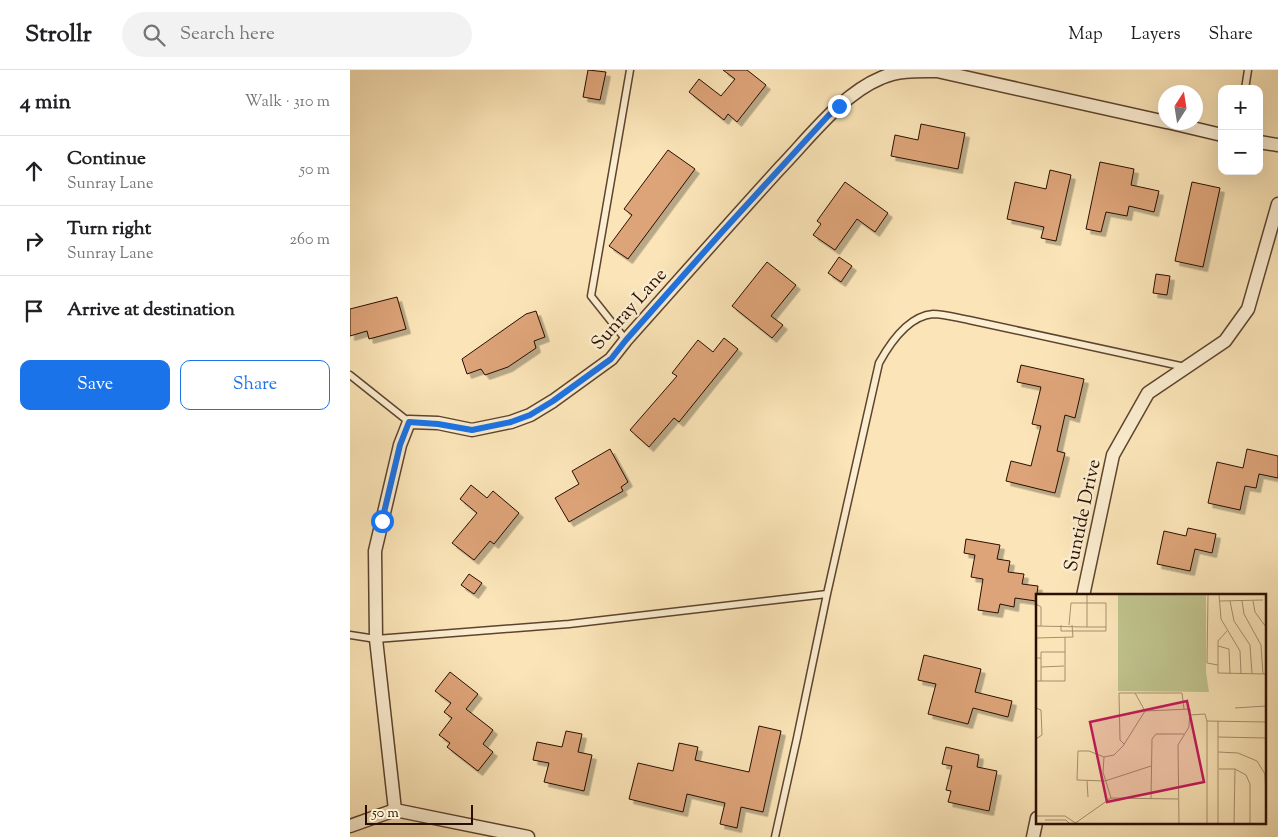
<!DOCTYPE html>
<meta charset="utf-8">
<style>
body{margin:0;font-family:"Sorts Mill Goudy",serif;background:#f2f2f2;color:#202124}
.controls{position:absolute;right:15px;top:15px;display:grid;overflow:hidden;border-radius:10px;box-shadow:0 5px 20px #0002}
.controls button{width:45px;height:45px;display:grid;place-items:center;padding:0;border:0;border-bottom:1px solid #e0e0e0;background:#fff;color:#202124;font:25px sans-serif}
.compass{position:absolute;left:808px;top:15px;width:45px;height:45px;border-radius:50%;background:#fff;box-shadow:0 5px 20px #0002;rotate:12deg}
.scale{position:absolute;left:15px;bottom:12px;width:108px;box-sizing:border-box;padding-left:5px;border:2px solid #280f00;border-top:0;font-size:14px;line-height:18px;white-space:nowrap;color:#280f00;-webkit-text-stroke:4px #fceed1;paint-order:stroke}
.stop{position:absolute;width:15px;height:15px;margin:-11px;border:4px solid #1a73e8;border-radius:50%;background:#fff}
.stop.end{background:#1a73e8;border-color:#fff;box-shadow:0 1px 5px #0008}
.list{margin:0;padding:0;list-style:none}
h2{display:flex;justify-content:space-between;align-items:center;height:65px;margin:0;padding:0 20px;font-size:21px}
h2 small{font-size:16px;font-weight:400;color:#757577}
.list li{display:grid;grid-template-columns:32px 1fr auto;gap:15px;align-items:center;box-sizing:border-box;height:70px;padding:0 20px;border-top:1px solid #e0e0e0}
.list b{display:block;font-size:19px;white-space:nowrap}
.list p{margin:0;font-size:16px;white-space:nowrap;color:#757577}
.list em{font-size:16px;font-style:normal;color:#757577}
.actions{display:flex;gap:10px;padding:15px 20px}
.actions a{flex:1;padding:11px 0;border:1px solid #1a73e8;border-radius:10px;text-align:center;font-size:18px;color:#1a73e8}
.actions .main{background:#1a73e8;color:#fff}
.icon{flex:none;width:28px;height:28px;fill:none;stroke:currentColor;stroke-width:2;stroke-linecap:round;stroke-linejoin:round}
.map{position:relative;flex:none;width:928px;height:767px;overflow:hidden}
header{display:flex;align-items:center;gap:30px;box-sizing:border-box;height:70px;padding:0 25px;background:#fff;border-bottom:1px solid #e0e0e0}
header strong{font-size:24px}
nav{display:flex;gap:28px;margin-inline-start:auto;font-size:18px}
.search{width:350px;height:45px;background:#f2f2f2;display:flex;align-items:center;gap:12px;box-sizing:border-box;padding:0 18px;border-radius:28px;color:#757577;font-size:19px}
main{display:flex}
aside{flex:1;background:#fff}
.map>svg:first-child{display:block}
.building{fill:#dea479;stroke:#280f00;filter:url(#shadow)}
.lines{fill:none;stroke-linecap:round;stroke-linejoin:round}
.lane-casing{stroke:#5d442e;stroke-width:9}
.street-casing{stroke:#5d442e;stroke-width:15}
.lane{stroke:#fceed1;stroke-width:6}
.street{stroke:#fceed1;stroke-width:12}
.route{stroke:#1a73e8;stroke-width:6}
.labels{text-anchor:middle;stroke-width:5;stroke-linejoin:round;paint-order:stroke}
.street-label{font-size:19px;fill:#280f00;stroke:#fceed1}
.inset-road{fill:none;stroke:#a78f6e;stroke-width:1}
.view{fill:#c2185b;fill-opacity:0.15;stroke:#c2185b;stroke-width:2.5}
.inset-edge{fill:none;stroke:#280f00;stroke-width:2.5}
</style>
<header>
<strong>Strollr</strong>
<div class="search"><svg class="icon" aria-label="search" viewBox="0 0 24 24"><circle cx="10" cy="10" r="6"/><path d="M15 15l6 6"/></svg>Search here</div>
<nav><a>Map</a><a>Layers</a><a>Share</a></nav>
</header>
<main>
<aside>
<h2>4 min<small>Walk · 310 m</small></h2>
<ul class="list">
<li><svg class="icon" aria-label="ahead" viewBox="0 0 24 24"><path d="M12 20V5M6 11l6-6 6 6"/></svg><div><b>Continue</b><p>Sunray Lane</p></div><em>50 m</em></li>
<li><svg class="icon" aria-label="right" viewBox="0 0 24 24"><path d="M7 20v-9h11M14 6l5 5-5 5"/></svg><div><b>Turn right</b><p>Sunray Lane</p></div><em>260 m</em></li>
<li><svg class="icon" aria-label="arrive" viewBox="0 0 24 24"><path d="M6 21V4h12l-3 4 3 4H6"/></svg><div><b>Arrive at destination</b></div></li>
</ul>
<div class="actions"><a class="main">Save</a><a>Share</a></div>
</aside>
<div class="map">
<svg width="928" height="767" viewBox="0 0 928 767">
<defs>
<filter id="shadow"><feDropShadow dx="4.5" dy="4.5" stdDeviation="0" flood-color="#0004"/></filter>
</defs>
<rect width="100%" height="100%" fill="#fbe5b8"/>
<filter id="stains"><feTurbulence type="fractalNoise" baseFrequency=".004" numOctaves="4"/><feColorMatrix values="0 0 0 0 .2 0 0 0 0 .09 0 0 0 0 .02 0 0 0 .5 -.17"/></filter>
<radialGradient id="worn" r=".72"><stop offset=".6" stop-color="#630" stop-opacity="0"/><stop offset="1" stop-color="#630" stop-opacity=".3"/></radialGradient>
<path class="building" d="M238,0l18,2 -6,28 -17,-3z
M373,0h24l19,15 -29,37 -9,-8 -4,6 -35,-28 10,-13 22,17 14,-17z
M571,54l44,9 -7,36 -67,-13 4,-21 23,5z
M318,80l27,19 -67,90 -19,-13 23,-31 -8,-6z
M750,92l34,7 -3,16 28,6 -5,21 -25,-6 -2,10 -21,-4 -5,20 -15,-3z
M700,100l21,5 -15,66 -15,-3 3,-11 -37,-8 8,-37 31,7z
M495,112l43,31 -13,19 -18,-13 -22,31 -22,-15 8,-11 -4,-3z
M842,112l28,6 -17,79 -28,-6z
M489,187l13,9 -11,16 -13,-9z
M417,192l29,23 -25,31 12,9 -11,13 -40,-32z
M806,204l14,2 -3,19 -14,-2z
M47,227l9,32 -37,10 -2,-8 -17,5v-27z
M186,241l9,26 -11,4 2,7 -28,19 -23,8 -4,-6 -14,5 -5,-15 64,-45z
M374,268l14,11 -59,73 -5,-4 -25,29 -19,-17 47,-54 -5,-3 26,-33 15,12z
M671,295l63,14 -9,39 -10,-3 -8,36 8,2 -10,40 -49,-12 5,-20 20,5 10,-40 -9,-2 9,-37 -24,-5z
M260,379l18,33 -7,5 2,4 -54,31 -14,-24 24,-14 -7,-13z
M897,379l31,7v22l-19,-4 -3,14 -11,-2 -5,24 -32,-7 9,-41 26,6z
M121,415l16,13 6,-7 26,22 -25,31 -4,-3 -16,19 -22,-17 25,-30 -17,-14z
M838,458l28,6 -4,19 -17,-4 -5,22 -33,-7 7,-33 22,5z
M616,469l34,6 -3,14 13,2 -2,11 16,2 -2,10 16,2 -2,15 -21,-3 -1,9 -14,-3 -2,9 -20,-3 5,-31 -12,-2 4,-22 -11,-2z
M119,504l13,9 -8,11 -13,-9z
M574,585l57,14 -6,23 37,9 -4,16 -35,-9 -5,16 -40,-10 8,-30 -18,-4z
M100,602l28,22 -12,15 27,21 -10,14 10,8 -15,19 -31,-24 3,-4 -11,-8 13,-17 -8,-6 7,-9 -16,-12z
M409,656l22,5 -18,81 -22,-5 -4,21 -17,-4 5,-21 -38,-9 -4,18 -54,-13 9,-36 35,8 6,-28 19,4 -3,13 54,12z
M216,661l16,3 -4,18 14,3 -8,36 -40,-9 5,-19 -16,-3 4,-18 25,5z
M596,677l33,8 -2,12 20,4 -8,40 -41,-9 3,-11 -5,-1 6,-24 -10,-2z"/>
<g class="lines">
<defs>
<path id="lane" d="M895,19l3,-19
M276,270l-35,-44 39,-226
M0,305l59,47
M0,565l26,4 193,-15 258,-30
M425,767l22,-99 30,-144 52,-231c11,-20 30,-47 54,-49 11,0 25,4 36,6l216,47"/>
<path id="street" d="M817,52l55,13
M909,72l19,3
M733,526l30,-141 35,-62 77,-52 23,-32 30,-105
M45,740l-19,-171 -1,-88 25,-106 9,-23 29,1 34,7 39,-8 19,-7 23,-14 58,-42 15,-19c51,-57 102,-115 154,-172 29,-30 62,-74 101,-90 18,-8 37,-7 56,-7l229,51
M0,756l45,-16 133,27
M683,767l4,-19"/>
</defs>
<use href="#lane" class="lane-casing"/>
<use href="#street" class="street-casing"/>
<use href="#lane" class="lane"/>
<use href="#street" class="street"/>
</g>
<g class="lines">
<path class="route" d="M32,451l18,-76 9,-23 29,2 34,6 39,-8 19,-7 23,-14 58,-42 15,-19 95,-107 107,-117 11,-10"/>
</g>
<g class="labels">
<g class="street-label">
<text transform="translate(278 238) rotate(-48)" y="7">Sunray Lane</text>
<text transform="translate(731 445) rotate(-78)" y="7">Suntide Drive</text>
</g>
</g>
<g transform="translate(686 524)">
<rect width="230" height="230" fill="#fbe5b8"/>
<path d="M82,0h88v78l3,20 -91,-1z" fill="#c0c48e"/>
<path class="inset-road" d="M172,0l-1,69 11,2M183,0l2,25 19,32 1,23M184,7l43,-1M194,7l4,20 16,24 2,29M206,7l2,13 17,31 2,29M217,7l2,11 11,15M0,10l5,3v19M25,31v6h45v-4M33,31l2,-22h35v24h-19M0,32l51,1v-33M191,37l-9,10v32l48,1M0,44l37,-1 -1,-12M182,52l11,3 1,25M0,64h5v-6h24M5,64v23M5,73l23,-1M0,87h29v-44M99,99l10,18M0,114l5,2 1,25 -6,4M199,114l31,-2M154,121l15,-1 2,7v103M171,127l59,1M182,143l48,1M88,150l-4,-4 -1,-47h63l2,16M182,158l20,1 19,8 8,13 1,25M68,163l10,-2 9,-9 22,-35 45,-2 -1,18 -11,18 1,79M68,163l-15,-6h-11l-1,29 28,1 46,-15M68,163l-1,15 8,26M183,175h16l11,6 4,9v40M51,187l1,16M115,205l1,-60 4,-5h28M0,222h29l12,8M9,226h21l4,4M38,230l37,-26 67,1M182,230v-103M198,230l1,-55"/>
<path class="view" d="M151,107l17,81 -97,20 -17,-80z"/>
<rect width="230" height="230" class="inset-edge"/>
</g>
<rect width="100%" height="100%" filter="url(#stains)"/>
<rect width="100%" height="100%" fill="url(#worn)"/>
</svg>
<div class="controls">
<button>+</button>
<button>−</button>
</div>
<svg class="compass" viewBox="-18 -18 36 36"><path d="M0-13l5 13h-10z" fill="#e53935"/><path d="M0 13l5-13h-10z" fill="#757577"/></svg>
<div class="scale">50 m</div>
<div class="stop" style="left:32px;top:451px"></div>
<div class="stop end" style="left:489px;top:36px"></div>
</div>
</main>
